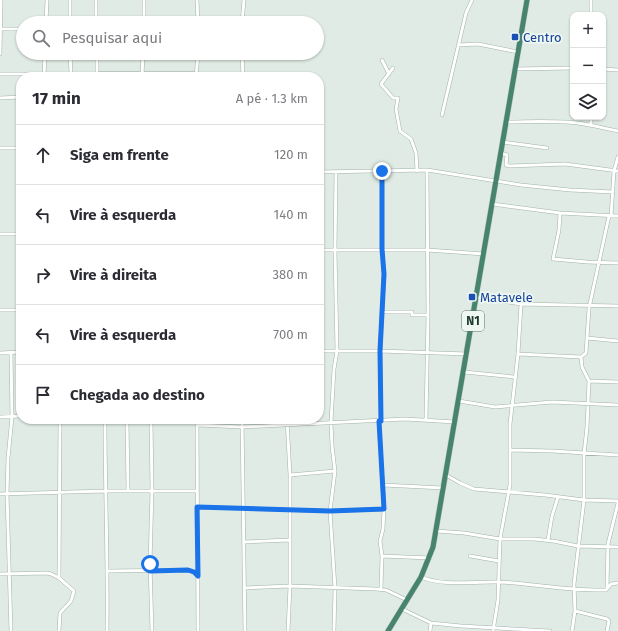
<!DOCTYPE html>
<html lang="pt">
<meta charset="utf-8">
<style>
body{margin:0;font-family:"Fira Sans",sans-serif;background:#f2f2f3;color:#2b2b33}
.controls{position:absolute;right:12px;top:12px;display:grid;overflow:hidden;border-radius:8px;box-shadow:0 1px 3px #0004}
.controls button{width:36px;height:36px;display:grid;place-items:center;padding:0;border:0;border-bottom:1px solid #e1e1e2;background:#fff;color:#2b2b33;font:20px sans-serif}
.stop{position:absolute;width:12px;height:12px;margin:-9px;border:3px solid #1a73e8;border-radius:50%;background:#fff}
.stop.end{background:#1a73e8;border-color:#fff;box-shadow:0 1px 4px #0008}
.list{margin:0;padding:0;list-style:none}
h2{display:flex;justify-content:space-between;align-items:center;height:52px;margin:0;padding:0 16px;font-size:17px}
h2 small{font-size:13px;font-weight:400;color:#7c7c81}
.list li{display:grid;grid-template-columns:26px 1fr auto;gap:12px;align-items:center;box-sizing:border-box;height:60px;padding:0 16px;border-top:1px solid #e1e1e2}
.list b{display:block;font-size:15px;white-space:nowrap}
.list em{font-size:13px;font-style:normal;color:#7c7c81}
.icon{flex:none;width:22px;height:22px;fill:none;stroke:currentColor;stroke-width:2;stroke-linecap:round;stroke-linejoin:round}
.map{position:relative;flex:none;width:618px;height:631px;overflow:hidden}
.search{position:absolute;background:#fff;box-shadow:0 1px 3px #0004;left:16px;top:16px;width:308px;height:44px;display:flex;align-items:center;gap:10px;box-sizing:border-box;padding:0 14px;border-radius:22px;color:#7c7c81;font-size:15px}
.panel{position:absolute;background:#fff;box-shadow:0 1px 3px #0004;left:16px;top:72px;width:308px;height:352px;border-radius:16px}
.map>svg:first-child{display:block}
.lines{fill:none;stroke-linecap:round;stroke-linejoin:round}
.minor-casing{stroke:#a2b3ab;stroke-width:4}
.trunk-casing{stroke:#c1c8c5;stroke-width:6}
.minor{stroke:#fff;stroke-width:3}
.trunk{stroke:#478470;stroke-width:5}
.route{stroke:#1a73e8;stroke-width:5}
.transit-dot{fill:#1a4fb4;stroke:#eff7f3;stroke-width:1.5}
.labels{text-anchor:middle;stroke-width:3.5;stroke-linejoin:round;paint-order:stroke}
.shield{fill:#eff7f3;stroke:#5e736b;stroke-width:1}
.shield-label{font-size:12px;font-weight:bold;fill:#203b31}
.transit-label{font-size:13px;fill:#164399;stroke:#eff7f3;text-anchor:start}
</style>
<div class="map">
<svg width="618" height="631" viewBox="0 0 618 631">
<rect width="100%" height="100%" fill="#dfebe4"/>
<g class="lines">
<defs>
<path id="minor" d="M70,0v23
M96,0v23
M144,0v23
M197,0l1,23
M591,15v-15
M46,23l1,-23
M242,23l2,-23
M0,29h23
M458,45l20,-1 40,8
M70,53l1,21
M97,53v24
M242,53l1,24
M0,54l1,-54
M382,60l7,14
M393,68l-12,16 12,14h5l-2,11 4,22 11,8 5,14 1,18
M515,69l58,-1
M603,69l15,1
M0,74l196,-1
M44,77l1,-24
M142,77l1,-24
M196,77l2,-24
M0,98l21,-1
M442,115l24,-102 6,-13
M591,117v8
M506,122c26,0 53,-2 78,2 12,2 23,5 34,7
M503,142l44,6
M0,148h21
M501,153l6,2 -1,10 3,1 56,-2 53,7
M319,172l108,-2 94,15 49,5 43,2
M492,204l68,9 58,3
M560,213l-1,17 -6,29 34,3 31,1
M611,216l3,-45 4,-14
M0,234h21
M319,250h108l57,4
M477,297l44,7 97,2
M0,310h21
M382,312h30v3h16
M587,338l31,3
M319,351h61l87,3
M0,353l21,-1
M518,354l63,3
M464,372l50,5
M589,381l29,1
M459,401l36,6 57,-5 66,3
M0,417l21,-1
M105,419c0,71 3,141 2,212
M127,419l1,72
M151,419l1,72 -2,73 2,67
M197,419l1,212
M242,419l3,212
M287,419l3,56v111l-2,45
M426,420l2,-105 -1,-145
M379,421l5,88 -1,20 -3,12 2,15 -1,33
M381,421l-1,-70 4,-77 -2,-25v-78
M197,425l45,2 163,-8 50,3
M510,450l42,1 66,4
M290,475l45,-4
M446,475l14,8 14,6 71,6 39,5 34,1
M383,485l60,3
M0,494l105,-3h92
M197,507l133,4 54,-2
M436,531l28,2 36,6h34l19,2 25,5 40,1
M548,540l4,-24 6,-19
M244,542l45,-2
M382,556l48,2
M470,556l29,5
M108,571l80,-1 6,2 4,4
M0,574l47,-1 4,1 8,4
M421,577c24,10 53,4 79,5 35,2 70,9 106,8l5,-6 7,-1
M245,588l45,-2 86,3 10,1 21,10
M607,588l1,-44 10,-41
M402,609l29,14 30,3 89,5
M575,611l32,8 2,2 -2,10
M11,631l-4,-137 1,-36 4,-41 -1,-64
M59,631l1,-18 11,-12 3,-10 -15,-13 1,-159
M334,631l1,-43 -5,-77 5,-40 -3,-25 -1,-24 3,-53 3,-18 -2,-101 1,-78
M430,631l1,-8
M493,631l5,-31 2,-61 10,-54v-61l8,-70 3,-50
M572,631l3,-20 -1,-27 10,-84v-46l3,-27 2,-46 -7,-14 -1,-10 5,-4 3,-45 20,-92"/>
<path id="trunk" d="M388,631l33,-54 12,-30 94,-547"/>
</defs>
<use href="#minor" class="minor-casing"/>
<use href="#trunk" class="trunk-casing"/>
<use href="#minor" class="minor"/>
<use href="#trunk" class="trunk"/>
</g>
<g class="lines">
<path class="route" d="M150,564v7l38,-1 6,2 4,4 -1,-69 133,4 54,-2 -5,-88h2l-1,-70 4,-77 -2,-25v-78"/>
</g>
<g class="transit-dot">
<rect x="511" y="33" width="8" height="8" rx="2"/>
<rect x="468" y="293" width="8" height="8" rx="2"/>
</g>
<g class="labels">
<rect class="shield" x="462" y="311" width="22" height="20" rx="3"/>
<g class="shield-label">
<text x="473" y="325">N1</text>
</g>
<g class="transit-label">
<text x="523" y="42">Centro</text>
<text x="480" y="302">Matavele</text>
</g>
</g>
</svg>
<div class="controls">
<button>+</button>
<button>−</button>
<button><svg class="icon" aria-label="layers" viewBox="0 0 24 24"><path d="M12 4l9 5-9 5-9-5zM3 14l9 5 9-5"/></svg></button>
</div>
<div class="stop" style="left:150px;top:564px"></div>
<div class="stop end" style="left:382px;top:171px"></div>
<div class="search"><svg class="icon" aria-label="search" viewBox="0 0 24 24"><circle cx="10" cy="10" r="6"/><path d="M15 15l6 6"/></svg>Pesquisar aqui</div>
<section class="panel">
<h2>17 min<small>A pé · 1.3 km</small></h2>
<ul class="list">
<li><svg class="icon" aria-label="ahead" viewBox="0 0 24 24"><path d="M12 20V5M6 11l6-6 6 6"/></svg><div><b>Siga em frente</b></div><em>120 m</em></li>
<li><svg class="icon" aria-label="left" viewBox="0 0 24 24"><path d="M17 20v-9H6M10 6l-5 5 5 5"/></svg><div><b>Vire à esquerda</b></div><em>140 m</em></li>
<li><svg class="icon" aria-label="right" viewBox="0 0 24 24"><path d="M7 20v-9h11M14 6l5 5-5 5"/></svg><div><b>Vire à direita</b></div><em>380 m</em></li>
<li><svg class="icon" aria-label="left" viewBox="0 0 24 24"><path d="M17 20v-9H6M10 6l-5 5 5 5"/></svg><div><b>Vire à esquerda</b></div><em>700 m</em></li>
<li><svg class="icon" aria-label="arrive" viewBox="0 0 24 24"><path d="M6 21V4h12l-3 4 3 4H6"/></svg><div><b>Chegada ao destino</b></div></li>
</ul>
</section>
</div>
